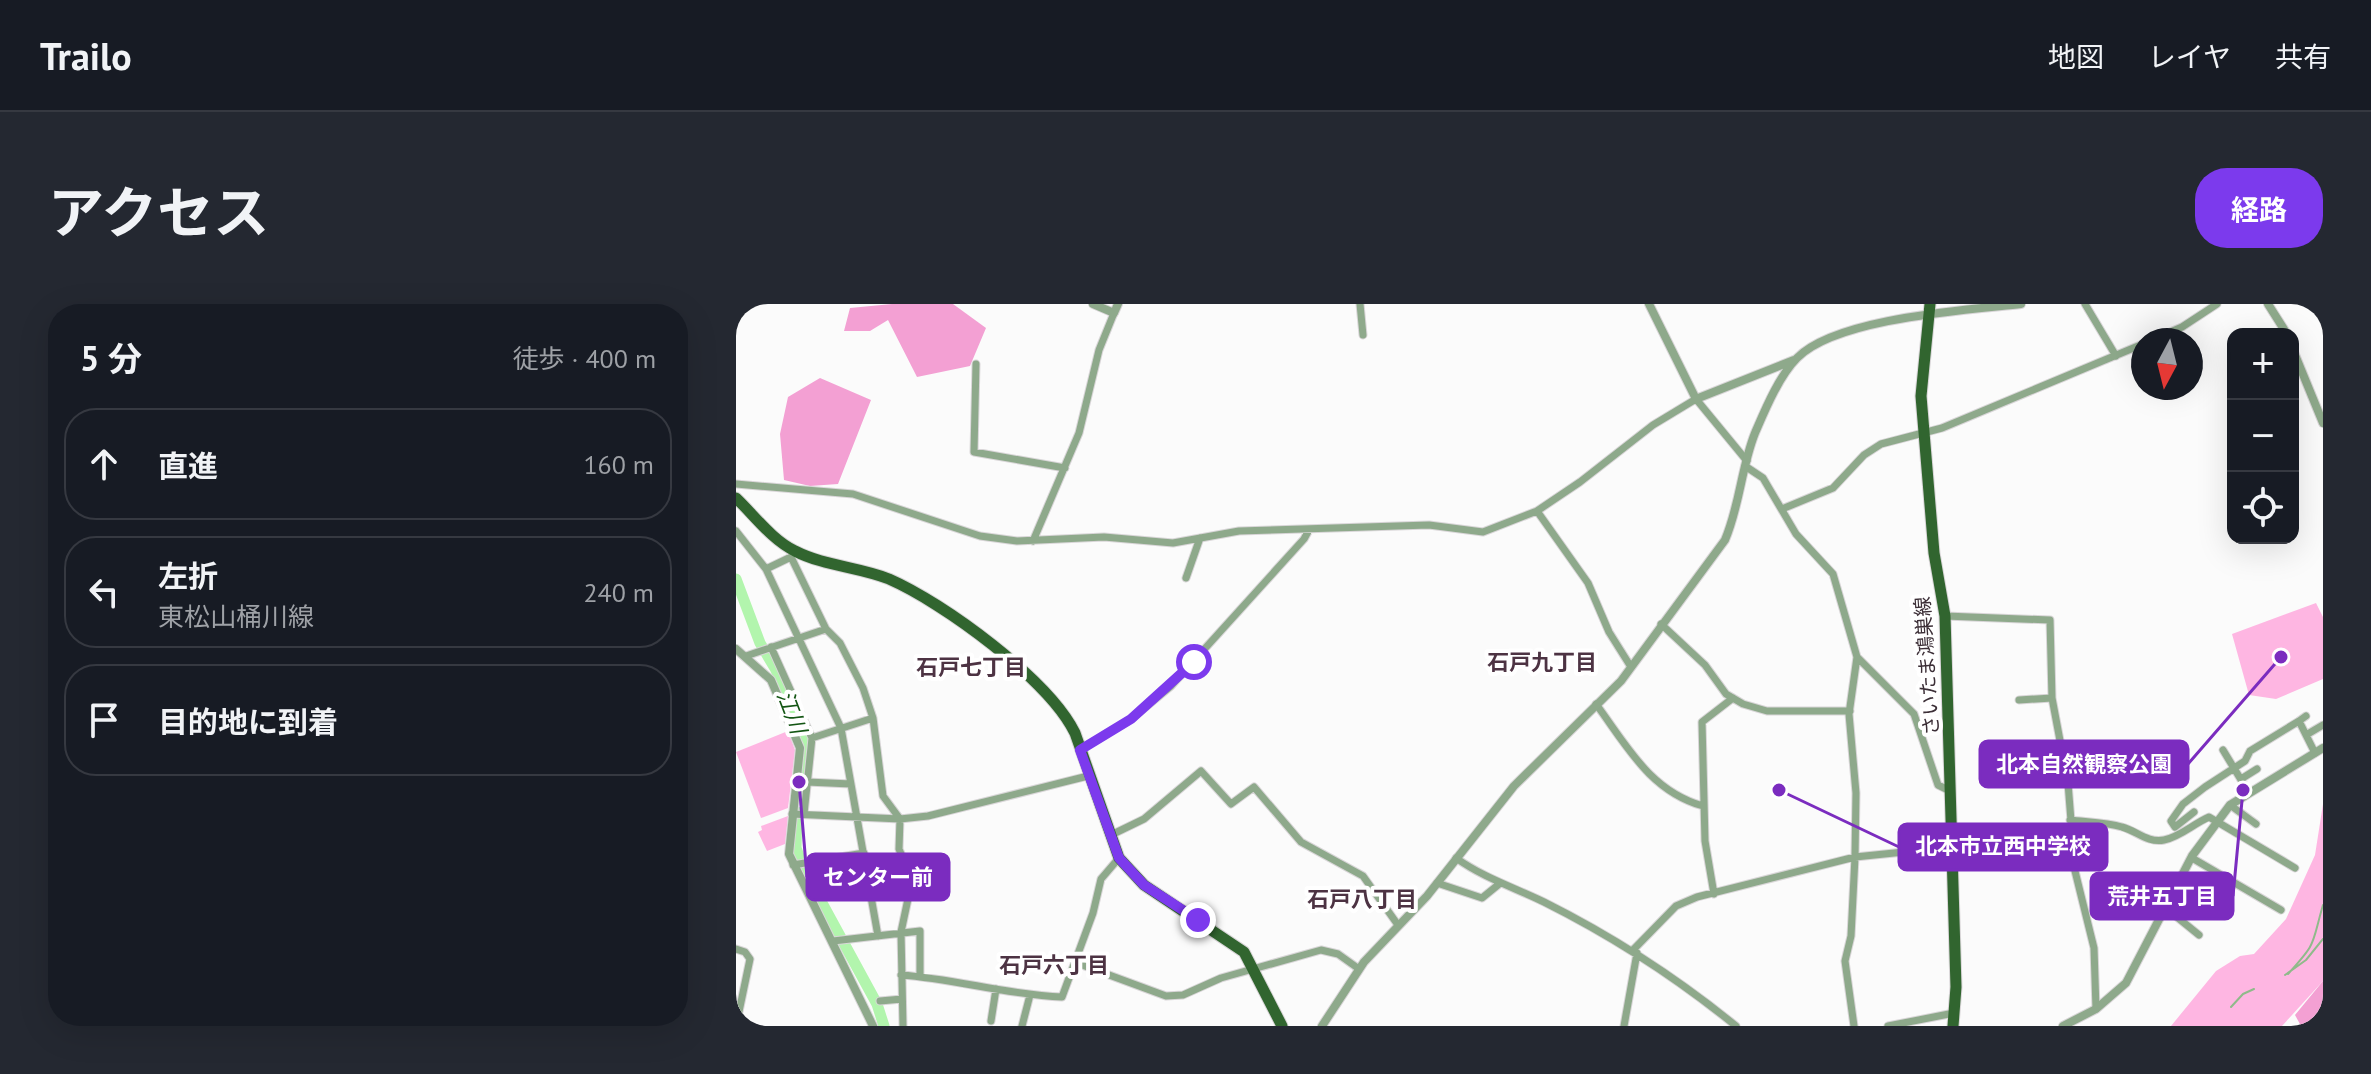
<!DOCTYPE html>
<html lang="ja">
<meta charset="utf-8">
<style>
body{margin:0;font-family:"PT Sans","Noto Sans JP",sans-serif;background:#242831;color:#f1f3f6}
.controls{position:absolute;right:24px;top:24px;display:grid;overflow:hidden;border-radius:16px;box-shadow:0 8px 32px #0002}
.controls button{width:72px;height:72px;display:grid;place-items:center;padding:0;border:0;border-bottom:2px solid #363941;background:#171b24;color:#f1f3f6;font:40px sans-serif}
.compass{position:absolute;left:1395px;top:24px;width:72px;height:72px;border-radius:50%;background:#171b24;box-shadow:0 8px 32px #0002;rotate:187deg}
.stop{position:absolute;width:24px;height:24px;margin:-18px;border:6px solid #7c3aed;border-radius:50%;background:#fff}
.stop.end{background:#7c3aed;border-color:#fff;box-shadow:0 2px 8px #0008}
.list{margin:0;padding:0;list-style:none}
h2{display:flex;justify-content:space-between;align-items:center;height:104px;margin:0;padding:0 32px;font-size:34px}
h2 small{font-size:26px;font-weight:400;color:#9ea1a6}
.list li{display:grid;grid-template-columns:52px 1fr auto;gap:24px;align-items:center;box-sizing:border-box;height:112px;margin:0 16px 16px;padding:0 16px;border:2px solid #363941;border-radius:32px}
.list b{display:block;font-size:30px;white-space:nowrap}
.list p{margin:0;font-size:26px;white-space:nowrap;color:#9ea1a6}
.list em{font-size:26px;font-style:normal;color:#9ea1a6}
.icon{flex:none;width:44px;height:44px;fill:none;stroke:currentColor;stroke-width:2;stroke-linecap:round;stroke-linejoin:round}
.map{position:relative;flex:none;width:1587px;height:722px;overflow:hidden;border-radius:32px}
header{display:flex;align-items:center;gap:48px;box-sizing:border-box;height:112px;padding:0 40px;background:#171b24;border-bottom:2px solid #363941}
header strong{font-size:38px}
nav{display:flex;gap:44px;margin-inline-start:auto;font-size:28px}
.intro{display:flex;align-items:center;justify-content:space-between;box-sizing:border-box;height:192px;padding:0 48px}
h1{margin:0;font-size:56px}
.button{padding:20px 36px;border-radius:32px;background:#7c3aed;color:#fff;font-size:28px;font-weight:700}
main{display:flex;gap:48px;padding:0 48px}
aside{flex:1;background:#171b24;border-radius:32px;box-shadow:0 8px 32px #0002}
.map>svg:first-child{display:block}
.green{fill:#feb6e2}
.forest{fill:#f3a0d3}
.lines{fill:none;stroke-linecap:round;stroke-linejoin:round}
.stream{stroke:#8fba8a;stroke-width:2}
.river{stroke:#b2f5ad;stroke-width:11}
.minor-casing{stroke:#d9d6d8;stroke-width:9}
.tertiary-casing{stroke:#d9d6d8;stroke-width:10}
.primary-casing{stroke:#d9d6d8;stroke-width:13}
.minor{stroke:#8ea98b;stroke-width:7}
.tertiary{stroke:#8ea98b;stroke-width:8}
.primary{stroke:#31652f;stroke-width:11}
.route{stroke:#7c3aed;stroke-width:10}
.labels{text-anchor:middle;stroke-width:8;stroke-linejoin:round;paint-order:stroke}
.street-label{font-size:20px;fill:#3c2f37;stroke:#fff}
.neighbourhood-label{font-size:22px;font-weight:bold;fill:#4d3343;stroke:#fff}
.water-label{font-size:22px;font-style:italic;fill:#145614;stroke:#fff}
.leader{fill:none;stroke:#7b2cbf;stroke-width:3}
.callout-dot{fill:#7b2cbf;stroke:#fff;stroke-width:3}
.callout{fill:#7b2cbf;stroke:#7b2cbf;stroke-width:3}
.callout-label{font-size:22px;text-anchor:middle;font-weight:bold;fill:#fff}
</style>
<header>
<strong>Trailo</strong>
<nav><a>地図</a><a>レイヤ</a><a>共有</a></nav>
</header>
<div class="intro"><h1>アクセス</h1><a class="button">経路</a></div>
<main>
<aside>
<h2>5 分<small>徒歩 · 400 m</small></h2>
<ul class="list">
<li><svg class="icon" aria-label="ahead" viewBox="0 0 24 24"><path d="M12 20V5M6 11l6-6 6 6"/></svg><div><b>直進</b></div><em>160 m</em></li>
<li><svg class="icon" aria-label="left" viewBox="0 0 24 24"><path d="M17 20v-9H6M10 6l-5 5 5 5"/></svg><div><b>左折</b><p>東松山桶川線</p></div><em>240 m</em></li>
<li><svg class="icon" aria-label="arrive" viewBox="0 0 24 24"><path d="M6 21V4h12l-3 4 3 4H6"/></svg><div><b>目的地に到着</b></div></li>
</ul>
</aside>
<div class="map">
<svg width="1587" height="722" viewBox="0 0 1587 722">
<rect width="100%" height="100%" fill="#fbfbfb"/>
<path class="green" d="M1580,299l7,14v62l-47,20 -27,-4 -17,-61z
M52,427l7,19 -7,58 -27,10 -25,-66z
M1587,500v177l-41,45h-111l45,-55 24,-15 14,-2 32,-35 29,-64z
M52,512l-3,28 -18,7 -9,-19 4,-2 -1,-4z"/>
<path class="forest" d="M156,0h61l33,24 -16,38 -53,11 -29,-57 -18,11h-26l6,-23z
M84,74l51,22 -33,84 -28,2 -26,-6 -4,-46 8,-37z
M1587,677v45h-22l-6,-11z"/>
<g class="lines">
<path class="stream" d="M1552,670c30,-33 23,-28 35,-69
M1549,671l21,-15 17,-21
M1495,703l12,-13 11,-5"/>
<path class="river" d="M0,275l24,64 16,27 25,59 4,18 -6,48
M61,508l-1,36 8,22 73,134 7,22"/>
<defs>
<path id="minor" d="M624,0l3,31
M1349,0l31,52
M1416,36l30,-13 35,-23
M240,60l-2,88 91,16
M1009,162l18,12 33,56 37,40 24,83 -8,57 7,79 -1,64 -4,79 -6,25 9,65
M0,180l117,10 127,42 37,5 87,-4 69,6 66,-12 190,-6 54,7 54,-21 43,-29 73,-57 43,-26 51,62
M1046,205l51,-21 31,-33 17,-11 61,-16 201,-84
M801,207l51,72 21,49 22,35
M0,227l30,38 75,159 37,208
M297,237l46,-108 20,-83 15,-37
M58,247l-3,6 35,72 14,14 23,45 10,30 10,78 17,23 -1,30 13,31 -11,52 2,94
M30,265l25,-12
M450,274l14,-40
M1209,312l105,4 2,78 16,85 7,88 19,77 2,61
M925,320l44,41 21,29 17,10 24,7h83
M35,343l41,91 -8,76
M10,352l80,-27
M1121,353l57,57 24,71 12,6
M1283,396l33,-2
M860,400c31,42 54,87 107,102
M1570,412l-7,5 16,32
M1570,431l17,-10
M76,434l61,-20
M344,446l51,-31 40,-33 133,-147 5,-9
M1487,446l26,43
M1505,475l16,-10
M71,478l44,2
M1494,501l26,19
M1458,508l-19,15 -4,-6 12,-17 22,-17 40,-26 5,-10 49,-30
M56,510l108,5 28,-3 160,-40
M1334,516c17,2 36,2 52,7 15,4 25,16 42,13 16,-3 29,-16 45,-23l86,51
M375,531l33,-16 57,-48 30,33 23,-17 47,55 62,34 35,49
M720,554c28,20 57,29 88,44 68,34 133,76 192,124
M1456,554l89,52
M57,561l71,-12
M132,572l40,-7
M701,579l45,15 16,-13
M978,590l-9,-53 -3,-119 31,-24
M1431,605l32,26
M97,637l87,-10v45
M0,645l9,3 5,7 -14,67
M897,646l43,-44 21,-9 158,-40 98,-10
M338,658l92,34 17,-1 38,-17 100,-28 17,4 21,15
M165,671c55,4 107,20 161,22l31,-84 8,-34 18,-21
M144,697l22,-2
M255,717l5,-32
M286,722l8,-31
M888,722l13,-73
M1152,722l66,-13"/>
<path id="tertiary" d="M357,0l21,9 4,-9
M913,0l47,95 98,-39
M1532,0l19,30
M0,4l2,-4
M1557,46l30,73
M0,345l35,31 29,68 -11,106 84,172
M586,722l42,-64 63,-66 87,-110 107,-105 104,-141c15,-35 16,-72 30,-107 10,-23 24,-57 42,-75 39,-40 169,-48 224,-54
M1327,722l33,-17 30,-26 66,-127 38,-51 93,-57"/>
<path id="primary" d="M1194,0l-9,92 13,157 11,63 11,371 -3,39
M0,194c18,17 36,42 59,53 29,15 64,16 94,28 55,24 160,101 186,154l44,125 25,27 100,67 38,74"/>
</defs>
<use href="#minor" class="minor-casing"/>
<use href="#tertiary" class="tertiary-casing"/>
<use href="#primary" class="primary-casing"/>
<use href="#minor" class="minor"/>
<use href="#tertiary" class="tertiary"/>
<use href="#primary" class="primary"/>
</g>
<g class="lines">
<path class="route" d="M458,358l-63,57 -51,31 39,108 25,27 54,35"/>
</g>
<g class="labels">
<g class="street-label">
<text transform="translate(1191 362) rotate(-94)" y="7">さいたま鴻巣線</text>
</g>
<g class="neighbourhood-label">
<text x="806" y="366">石戸九丁目</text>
<text x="235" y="371">石戸七丁目</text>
<text x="626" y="603">石戸八丁目</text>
<text x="318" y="669">石戸六丁目</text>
</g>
<g class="water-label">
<text transform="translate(56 408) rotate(69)" y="8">江川</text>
</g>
</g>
<path class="leader" d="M1545 353L1452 460M1043 486L1163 543M63 478L71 573M1507 486L1497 592"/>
<g class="callout-dot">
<circle cx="1545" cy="353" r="8"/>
<circle cx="1043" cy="486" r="8"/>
<circle cx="63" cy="478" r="8"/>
<circle cx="1507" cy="486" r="8"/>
</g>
<g class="callout">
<rect x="1244" y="437" width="208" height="46" rx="8"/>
<rect x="1163" y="520" width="208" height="46" rx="8"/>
<rect x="71" y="550" width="142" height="46" rx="8"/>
<rect x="1355" y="569" width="142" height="46" rx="8"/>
</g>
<g class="callout-label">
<text x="1348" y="468">北本自然観察公園</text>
<text x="1267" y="550">北本市立西中学校</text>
<text x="142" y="581">センター前</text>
<text x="1426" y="600">荒井五丁目</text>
</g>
</svg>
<div class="controls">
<button>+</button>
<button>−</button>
<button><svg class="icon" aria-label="locate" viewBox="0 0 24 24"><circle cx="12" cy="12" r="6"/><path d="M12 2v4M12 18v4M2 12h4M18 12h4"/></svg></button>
</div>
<svg class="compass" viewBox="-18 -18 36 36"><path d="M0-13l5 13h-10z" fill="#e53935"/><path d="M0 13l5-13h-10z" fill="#9ea1a6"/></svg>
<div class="stop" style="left:458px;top:358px"></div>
<div class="stop end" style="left:462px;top:616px"></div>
</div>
</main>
